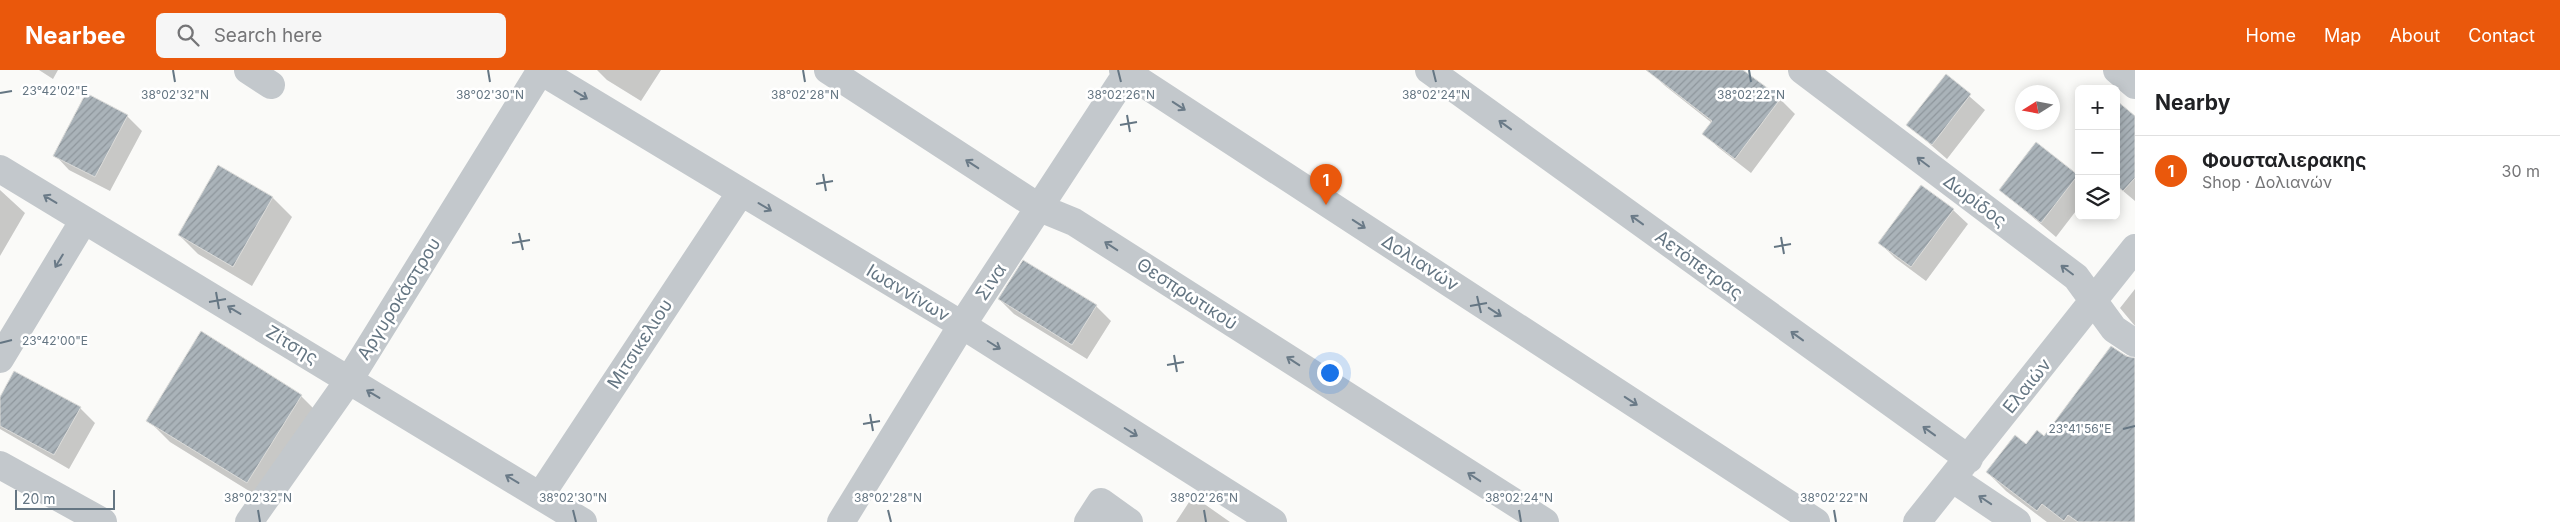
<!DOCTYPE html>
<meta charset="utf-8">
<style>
body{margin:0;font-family:Inter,sans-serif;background:#f6f6f6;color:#202124}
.controls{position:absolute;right:15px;top:15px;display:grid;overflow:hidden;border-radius:8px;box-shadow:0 2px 12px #0003}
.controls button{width:45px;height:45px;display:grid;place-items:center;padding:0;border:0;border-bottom:1px solid #e0e0e0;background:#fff;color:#202124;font:25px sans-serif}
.compass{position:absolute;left:2015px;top:15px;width:45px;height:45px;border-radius:50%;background:#fff;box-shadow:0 2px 12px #0003;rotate:259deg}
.scale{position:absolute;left:15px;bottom:12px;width:100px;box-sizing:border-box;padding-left:5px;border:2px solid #657683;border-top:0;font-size:14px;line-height:18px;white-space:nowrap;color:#657683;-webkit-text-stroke:4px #fff;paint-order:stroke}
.you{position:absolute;left:1329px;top:302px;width:18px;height:18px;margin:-12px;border:4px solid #fff;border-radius:50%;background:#1a73e8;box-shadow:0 0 0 8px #1a73e833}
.badge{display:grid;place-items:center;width:32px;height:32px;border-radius:50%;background:#ea580c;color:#fff;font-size:16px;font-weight:700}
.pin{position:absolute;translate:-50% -41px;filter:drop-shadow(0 1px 2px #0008)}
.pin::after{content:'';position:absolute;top:26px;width:18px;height:15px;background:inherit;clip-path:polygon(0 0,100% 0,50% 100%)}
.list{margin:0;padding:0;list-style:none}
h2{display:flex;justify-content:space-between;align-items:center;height:65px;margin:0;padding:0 20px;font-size:21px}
h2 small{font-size:16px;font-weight:400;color:#757577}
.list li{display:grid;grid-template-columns:32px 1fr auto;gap:15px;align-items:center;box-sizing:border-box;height:70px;padding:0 20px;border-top:1px solid #e0e0e0}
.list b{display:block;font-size:19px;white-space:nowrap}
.list p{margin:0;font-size:16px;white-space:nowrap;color:#757577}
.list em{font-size:16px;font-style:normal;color:#757577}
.icon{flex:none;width:28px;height:28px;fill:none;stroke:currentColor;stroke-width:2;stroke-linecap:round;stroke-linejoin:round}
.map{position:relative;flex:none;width:2135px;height:452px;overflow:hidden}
header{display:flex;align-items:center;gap:30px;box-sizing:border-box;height:70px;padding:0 25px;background:#ea580c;color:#fff}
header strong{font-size:24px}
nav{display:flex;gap:28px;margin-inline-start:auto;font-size:18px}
.search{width:350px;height:45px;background:#f6f6f6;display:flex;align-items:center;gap:12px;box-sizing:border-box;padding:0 18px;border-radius:8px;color:#757577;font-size:19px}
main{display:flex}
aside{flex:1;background:#fff}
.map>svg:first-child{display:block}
.shadow{fill:#0003}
.building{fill:url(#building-hatch);stroke:#dcdcda}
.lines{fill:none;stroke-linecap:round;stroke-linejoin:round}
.minor{stroke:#c3c8cc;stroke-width:28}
.oneway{stroke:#6a7a87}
.ticks{fill:none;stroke:#657683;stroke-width:2}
.labels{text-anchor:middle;stroke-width:5;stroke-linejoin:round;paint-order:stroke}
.street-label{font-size:18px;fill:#657683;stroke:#fff}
.ticks-label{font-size:12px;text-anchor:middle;fill:#657683;stroke:#fff;stroke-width:5;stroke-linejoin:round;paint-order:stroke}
</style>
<header>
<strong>Nearbee</strong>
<div class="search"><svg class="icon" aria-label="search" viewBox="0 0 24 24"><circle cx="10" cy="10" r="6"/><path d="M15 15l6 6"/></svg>Search here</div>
<nav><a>Home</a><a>Map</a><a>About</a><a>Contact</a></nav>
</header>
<main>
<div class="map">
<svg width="2135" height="452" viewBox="0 0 2135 452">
<defs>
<pattern id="building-hatch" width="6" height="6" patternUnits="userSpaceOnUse" patternTransform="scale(1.25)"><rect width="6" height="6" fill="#aab3b9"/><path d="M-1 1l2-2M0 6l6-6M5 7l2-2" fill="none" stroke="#8e969c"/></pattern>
</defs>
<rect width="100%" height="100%" fill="#fafaf8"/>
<path class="shadow" d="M39,0h19l-5,9z
M597,0h64l-20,31 -34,-21z
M1650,0h91l39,29 15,15 -44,59 -32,-25 -15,-14 8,-11 -48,-38z
M1946,6l39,34 -38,49 -39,-34z
M86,25l41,21 15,15 -32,60 -41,-21 -14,-15z
M2135,48v83l-19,-16z
M219,97l54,31 19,19 -40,69 -54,-32 -19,-19z
M2077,106l2,31 -23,30 -55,-47z
M0,120l25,23 -25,43z
M1953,140l15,14 -42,57 -31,-23 -15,-15z
M2135,219v37l-15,-18z
M999,229l97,7 15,15 -24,38 -73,-45z
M2112,278l23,12v162h-88l-41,-31 -19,-19 39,-27 18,-8z
M301,326l22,22 -53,86 -100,-62 -22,-22z
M0,330l80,8 15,15 -26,46 -69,-40z
M1193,426l37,26h-54z"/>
<path class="building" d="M1646,0h97l38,28 -46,61 -33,-25 10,-13z
M1946,4l25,20 -39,51 -26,-20z
M86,23l42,22 -33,62 -42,-21z
M2116,30l19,16v62l-12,13 -7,-6z
M2036,72l42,33 -37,48 -42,-33z
M218,95l55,32 -40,70 -55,-32z
M1921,115l33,24 -43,58 -33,-24z
M1023,190l74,45 -25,40 -74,-46z
M201,261l101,64 -55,88 -101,-62z
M2111,276l15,10 9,2v164h-57l-10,-7 -4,6 -22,-17 -5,7 -51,-39 29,-37 11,9 11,-14 7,6z
M14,301l67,36 -27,48 -54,-29v-29z"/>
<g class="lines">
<path class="minor" d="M248,0l23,15
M539,0l423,255 311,197
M828,0l212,138 34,14 471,300
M1123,0l693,452
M1429,0l540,389
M1802,0l274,207 38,52 21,14
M2117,0l18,15
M0,99l583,353
M0,289l84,-139
M0,395l103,57
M1953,409l64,43
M540,426l201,-304
M249,452l100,-142 192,-310
M841,452l121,-197 167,-255
M1088,452l13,-20 28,20
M1917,452l218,-274"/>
</g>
<defs><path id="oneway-shaft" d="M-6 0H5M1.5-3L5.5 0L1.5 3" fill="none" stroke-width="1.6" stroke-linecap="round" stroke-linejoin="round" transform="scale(1.25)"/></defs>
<g class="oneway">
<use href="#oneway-shaft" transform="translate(581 25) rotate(31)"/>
<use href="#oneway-shaft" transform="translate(1179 36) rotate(33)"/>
<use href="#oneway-shaft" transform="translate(1505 55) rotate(-144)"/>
<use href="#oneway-shaft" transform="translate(1923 92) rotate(-143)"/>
<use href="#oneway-shaft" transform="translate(972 94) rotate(-147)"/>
<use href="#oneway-shaft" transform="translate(50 129) rotate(-149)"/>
<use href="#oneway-shaft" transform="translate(765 137) rotate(31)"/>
<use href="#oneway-shaft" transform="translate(1637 150) rotate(-144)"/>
<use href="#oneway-shaft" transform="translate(1359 154) rotate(33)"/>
<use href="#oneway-shaft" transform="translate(1111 176) rotate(-147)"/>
<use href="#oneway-shaft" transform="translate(59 191) rotate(121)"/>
<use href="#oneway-shaft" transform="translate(2067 200) rotate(-143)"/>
<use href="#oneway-shaft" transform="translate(234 240) rotate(-149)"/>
<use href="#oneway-shaft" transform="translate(1495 242) rotate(33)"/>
<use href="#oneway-shaft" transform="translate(1797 266) rotate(-144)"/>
<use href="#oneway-shaft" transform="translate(994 275) rotate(32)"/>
<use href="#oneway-shaft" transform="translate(1293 291) rotate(-147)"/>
<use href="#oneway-shaft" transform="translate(373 324) rotate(-149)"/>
<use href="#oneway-shaft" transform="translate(1631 331) rotate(33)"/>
<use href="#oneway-shaft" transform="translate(1929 361) rotate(-144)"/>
<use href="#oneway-shaft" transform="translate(1131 362) rotate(32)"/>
<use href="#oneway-shaft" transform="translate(1474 407) rotate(-147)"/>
<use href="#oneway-shaft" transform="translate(512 409) rotate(-149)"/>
<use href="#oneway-shaft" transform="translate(1985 430) rotate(-146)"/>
</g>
<path class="ticks" d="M173,0l2,12M488,0l2,12M803,0l2,12M1118,0l3,12M1433,0l3,12M1749,0l2,12M0,23l12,-2M1127,45l3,17M1120,55l17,-3M823,104l3,17M816,114l17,-3M519,163l4,17M1781,167l3,17M512,173l18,-3M1774,177l17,-3M216,222l3,17M1477,226l4,17M209,232l17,-3M1470,236l17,-3M0,273l12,-3M1174,285l3,17M1167,295l17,-3M870,344l3,17M863,354l17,-3M2123,359l12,-3M258,440l2,12M573,440l3,12M888,440l3,12M1204,440l2,12M1519,440l2,12M1834,440l2,12"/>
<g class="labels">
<g class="street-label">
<text transform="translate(1975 131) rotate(37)" y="6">Δωρίδος</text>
<text transform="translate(1420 193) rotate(33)" y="6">Δολιανών</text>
<text transform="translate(1699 195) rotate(36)" y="6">Αετόπετρας</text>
<text transform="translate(991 212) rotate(-56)" y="6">Σινα</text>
<text transform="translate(908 223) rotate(31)" y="6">Ιωαννίνων</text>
<text transform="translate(1187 224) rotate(33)" y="6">Θεσπρωτικού</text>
<text transform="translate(399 229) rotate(-58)" y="6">Αργυροκάστρου</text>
<text transform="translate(640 274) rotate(-57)" y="6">Μιτσικελιου</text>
<text transform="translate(292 275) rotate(31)" y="6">Ζίτσης</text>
<text transform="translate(2027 316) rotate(-51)" y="6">Ελαιών</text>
</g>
</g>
<g class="ticks-label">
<text x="55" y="25">23°42'02"E</text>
<text x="175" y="29">38°02'32"N</text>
<text x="490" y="29">38°02'30"N</text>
<text x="805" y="29">38°02'28"N</text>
<text x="1121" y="29">38°02'26"N</text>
<text x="1436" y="29">38°02'24"N</text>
<text x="1751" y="29">38°02'22"N</text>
<text x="55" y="275">23°42'00"E</text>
<text x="2080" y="363">23°41'56"E</text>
<text x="258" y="432">38°02'32"N</text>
<text x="573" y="432">38°02'30"N</text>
<text x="888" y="432">38°02'28"N</text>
<text x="1204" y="432">38°02'26"N</text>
<text x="1519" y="432">38°02'24"N</text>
<text x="1834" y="432">38°02'22"N</text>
</g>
</svg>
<div class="controls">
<button>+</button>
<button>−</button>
<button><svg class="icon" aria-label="layers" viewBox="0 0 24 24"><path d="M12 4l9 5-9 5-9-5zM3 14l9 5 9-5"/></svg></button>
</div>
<svg class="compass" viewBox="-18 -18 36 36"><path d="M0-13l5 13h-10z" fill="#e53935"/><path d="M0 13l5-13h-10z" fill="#757577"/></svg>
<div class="scale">20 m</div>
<div class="you"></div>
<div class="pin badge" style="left:1326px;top:135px">1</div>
</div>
<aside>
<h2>Nearby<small></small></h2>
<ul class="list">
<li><span class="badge">1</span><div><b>Φουσταλιερακης</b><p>Shop · Δολιανών</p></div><em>30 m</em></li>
</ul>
</aside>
</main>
